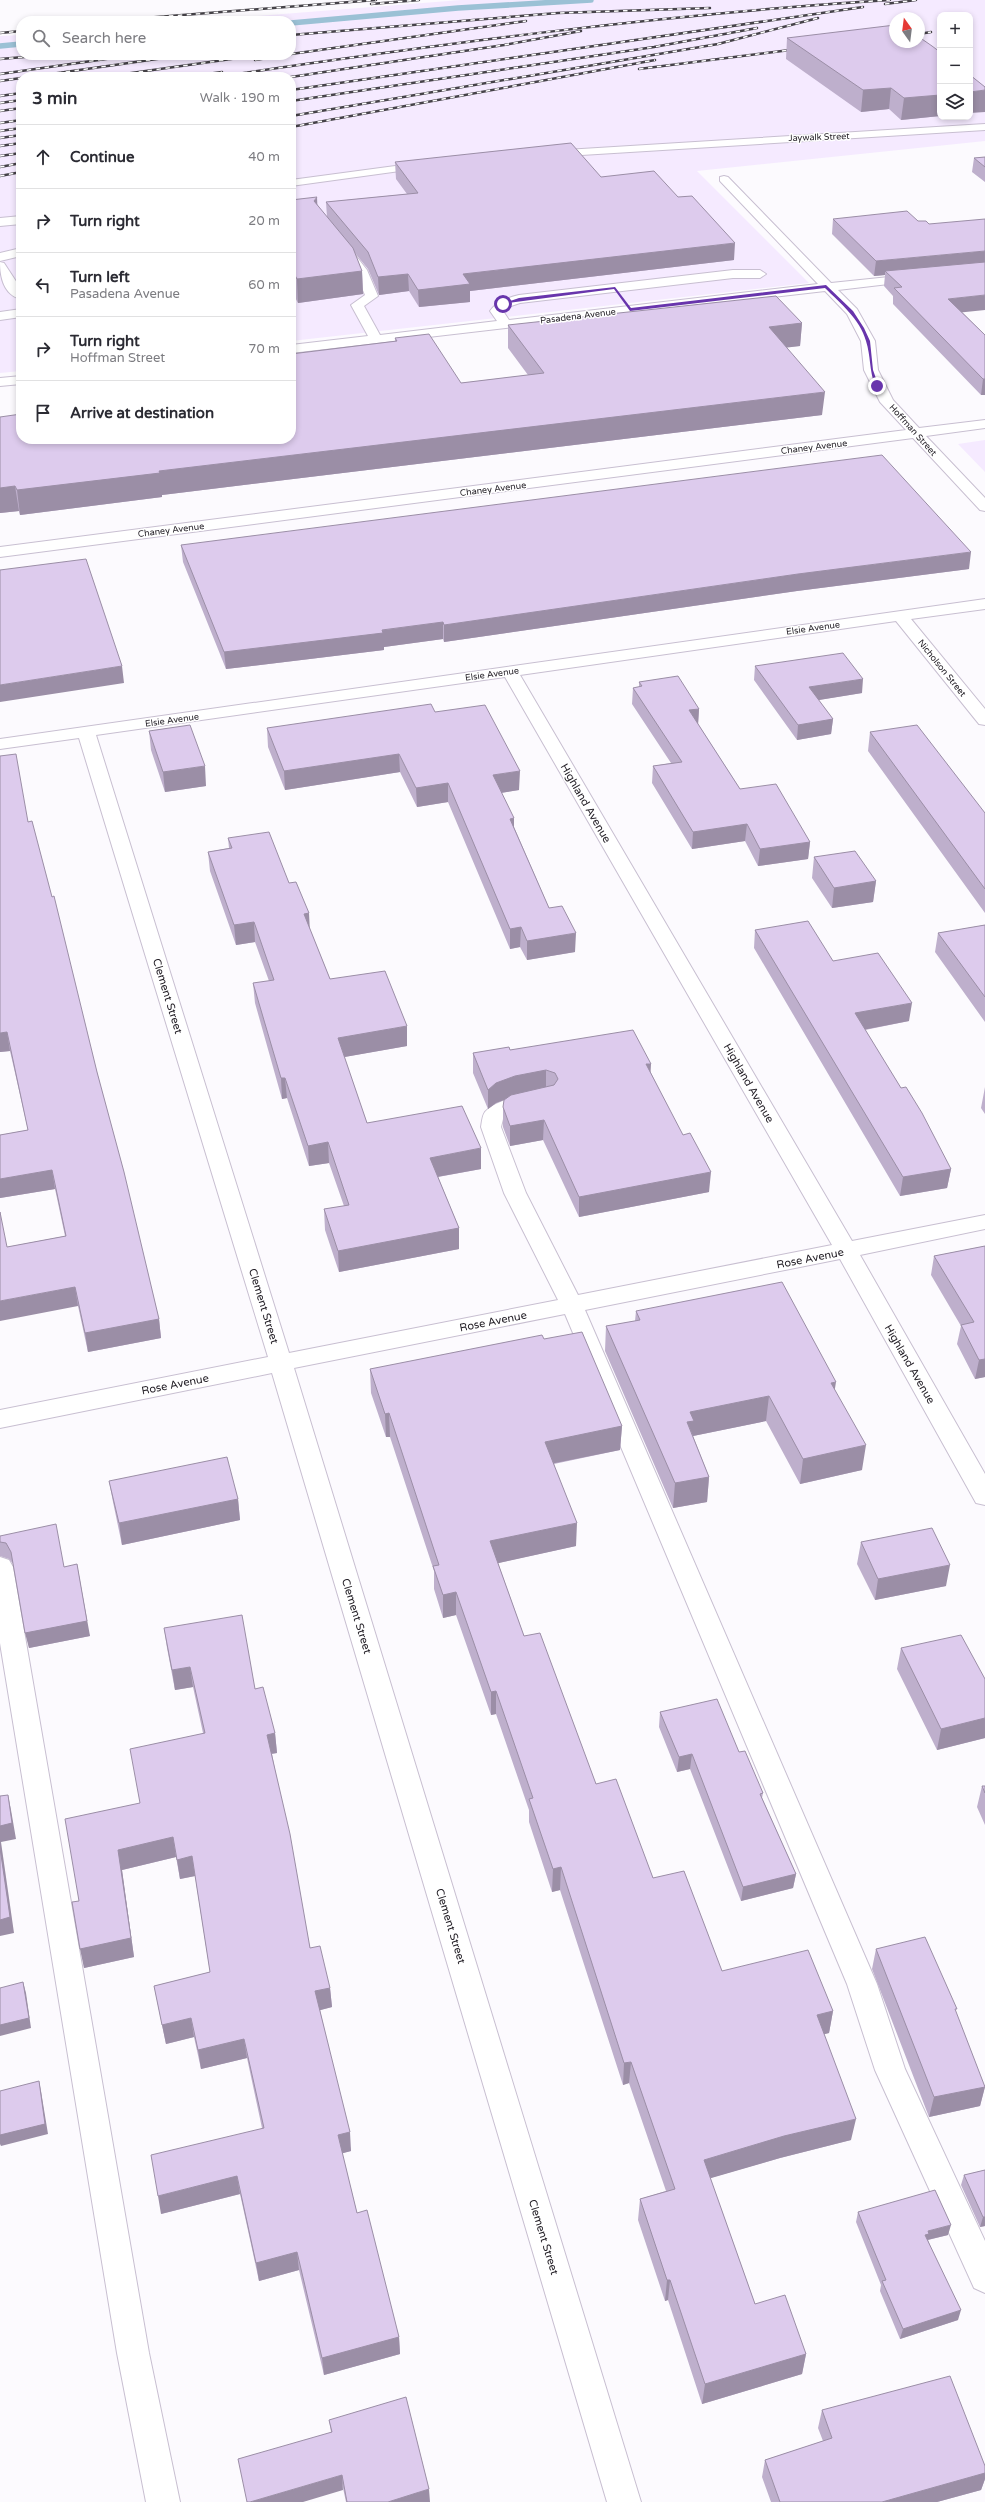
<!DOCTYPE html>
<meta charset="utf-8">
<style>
body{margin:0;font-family:"Varela Round",sans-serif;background:#f7f7f7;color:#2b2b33}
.controls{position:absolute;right:12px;top:12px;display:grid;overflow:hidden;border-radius:8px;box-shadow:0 2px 6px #0003}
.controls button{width:36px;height:36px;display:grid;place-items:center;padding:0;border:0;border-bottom:1px solid #e1e1e2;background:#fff;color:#2b2b33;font:20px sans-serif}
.compass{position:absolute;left:889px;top:12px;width:36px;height:36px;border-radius:50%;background:#fff;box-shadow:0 2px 6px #0003;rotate:346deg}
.stop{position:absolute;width:12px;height:12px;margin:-9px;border:3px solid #6835ac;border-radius:50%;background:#fff}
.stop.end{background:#6835ac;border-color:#fff;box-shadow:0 1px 4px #0008}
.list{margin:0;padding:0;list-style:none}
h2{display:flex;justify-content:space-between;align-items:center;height:52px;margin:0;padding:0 16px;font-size:17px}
h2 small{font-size:13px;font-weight:400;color:#7c7c81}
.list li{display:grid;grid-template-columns:26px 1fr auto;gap:12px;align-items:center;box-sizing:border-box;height:64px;padding:0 16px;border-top:1px solid #e1e1e2}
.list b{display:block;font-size:15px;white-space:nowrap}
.list p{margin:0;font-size:13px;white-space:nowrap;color:#7c7c81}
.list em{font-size:13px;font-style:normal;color:#7c7c81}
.icon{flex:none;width:22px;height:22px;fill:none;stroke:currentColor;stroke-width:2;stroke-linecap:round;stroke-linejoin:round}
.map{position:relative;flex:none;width:985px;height:2502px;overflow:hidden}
.search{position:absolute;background:#fff;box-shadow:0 2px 6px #0003;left:16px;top:16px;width:280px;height:44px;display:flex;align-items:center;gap:10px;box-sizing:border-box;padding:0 14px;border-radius:16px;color:#7c7c81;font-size:15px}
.panel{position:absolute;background:#fff;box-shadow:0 2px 6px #0003;left:16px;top:72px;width:280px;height:372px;border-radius:16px}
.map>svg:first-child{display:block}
.built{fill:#f5eaff;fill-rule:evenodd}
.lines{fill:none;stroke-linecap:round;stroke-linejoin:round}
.stream{stroke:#9bc1d5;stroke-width:5.5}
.minor-casing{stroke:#c8bfd1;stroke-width:2}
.minor{fill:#fff;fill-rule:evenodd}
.rail-casing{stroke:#454248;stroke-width:2.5}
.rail{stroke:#fff;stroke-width:1.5;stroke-dasharray:4.5;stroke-linecap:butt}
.wall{fill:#beafcc}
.shaded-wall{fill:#9b8ea6}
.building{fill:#ddcbed;stroke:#9b8ea6}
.route{fill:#6835ac}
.labels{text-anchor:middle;stroke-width:3;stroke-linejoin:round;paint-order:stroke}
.far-street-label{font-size:9px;fill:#262229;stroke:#fff}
.street-label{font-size:11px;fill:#262229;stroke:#fff}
</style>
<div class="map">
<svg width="985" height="2502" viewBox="0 0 985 2502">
<rect width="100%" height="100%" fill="#fcfafe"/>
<path class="built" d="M461,0h524v141l-288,30 112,112 -518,58v-264h-270v294l-21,2v-337l21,-1v20h270v-34h-96zM940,15h30v102h-30zM895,18h24v24h-24z
M985,440v32l-27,-28z"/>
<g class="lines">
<path class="stream" d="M291,23l167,-15 133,-8
M0,46l21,-2"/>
<defs>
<path id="minor" d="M985,124v6l-436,27 -6,-3 6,-3z
M425,162l4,1v4l-138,19v-6z
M724,176l4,1 103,106 87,-9 2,3 -6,4 -76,9 19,19 18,32 3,29 15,30 26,28 66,-8v8l-59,8 59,62v13l-5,-1 -67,-72 -913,119v-10l906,-117 -26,-28 -16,-32 -3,-29 -14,-27 -22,-23 -534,62v-8l77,-9 -17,-31 14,-10 -10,-24 -16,-21 6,-4 4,1 18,23 11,26 -14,10 16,29 117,-14 -7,-10c7,-10 17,-13 29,-16l214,-25h27l6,4 -6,4h-27l-213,25 -12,4 -5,4 6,9 309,-36 -98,-103v-4z
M21,216v8l-21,2v-8z
M21,248v8l-21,5v-8z
M0,262l4,1 17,26v10c-17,-4 -21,-22 -21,-37z
M21,309v8l-21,3v-8z
M21,376v8l-21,2v-8z
M985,599v10l-74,10 74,90v16l-6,-1 -83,-103 -376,54 332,566 133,-26v14l-125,26 125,219v31l-9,-2 -136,-244 -255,51 292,674 28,85 80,172v52l-11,-5 -99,-218 -28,-86 -282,-670 -271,54 347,1134h-34l-335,-1129 -272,55v-18l268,-53 -189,-619 -79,11v-10zM505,677l327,568 -254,50 -52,-102 -25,-66 2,-8 7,-6 29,-7 3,-5 -3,-5c-14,-3 -43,4 -54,16 -3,4 -3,10 -4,15l23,66 54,107 -269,53 -193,-618z
M0,1557l9,3 4,7 136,786 31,149h-34l-29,-149 -117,-710z"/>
</defs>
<use href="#minor" class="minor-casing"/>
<use href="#minor" class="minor"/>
<defs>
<path id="rail" d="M371,4l48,-4
M885,4l31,-4
M106,21l270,-21
M0,33l21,-2
M919,34l12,-2
M291,35l267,-22 152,-5
M291,54l235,-33
M0,59l48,-4
M255,60l31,-5
M639,69l159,-20
M0,74l134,-19
M30,77l155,-22
M103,77l157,-22
M185,77l37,-5
M216,77c224,-33 448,-63 674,-77
M291,77l213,-32 77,-14
M0,81l21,-3
M291,90l572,-83
M0,96l21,-3
M291,101l363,-54 103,-19
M0,103l21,-3
M0,111l21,-3
M291,116l427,-72 100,-26
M0,123l21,-3
M291,127l364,-67
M0,131l21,-3
M0,138l21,-3
M0,146l21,-3
M0,156l21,-3
M0,167l21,-4
M0,176l21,-4"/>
</defs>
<use href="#rail" class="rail-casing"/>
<use href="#rail" class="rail"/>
</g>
<path class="wall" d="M787,38l153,14v64l-39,4 -12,-11 -28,3 -75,-53z
M985,157v25l-13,-10 2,-14z
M395,162l206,15 133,83 -264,31v11l-51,5 -10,-16 -30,4 -11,-26 -13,-16 7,18 1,23 -65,9 -7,-13v-90l26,5 10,12 -1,-15 81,-8 -11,-15z
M833,219l129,93 23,23v60h-4l-88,-91v-8l-9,-10 1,-11 -11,1 -42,-42z
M802,323l-2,23 -14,1 36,68 -660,80v2l-142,18 -1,-4 -19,2v-96l291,22 104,-97v-4l66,45 67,-8 -20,-27v-23z
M181,545l788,24 -172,22 -353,51 -1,-3 -59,8v3l-158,19 -43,-107z
M755,666l107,27 -44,7 15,19 -2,15 -34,6 -43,-60z
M639,682l60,27 -1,15 42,65 70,53 -2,17 -50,7 -13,-25 -53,8 -40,-66 1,-17 18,-3 -39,-59 1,-16 6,-1z
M435,712l84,78 -18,3 13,34 35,81 26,44 -48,8 -7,-13 -10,2 -62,-147 -31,5 -17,-35 -115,18 -17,-43 -1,-19z
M149,731l57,55 -41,6 -14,-42z
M870,732l115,81v100l-117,-162z
M28,822l69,250 62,247 2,19 -73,14 -10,-46 -71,-59 58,-11 -10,-47 -55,9v-63l28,-5 -18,-79 -10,1z
M228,838l61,45 20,30v14l21,52 77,67 -63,11 23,66 114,46 -43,8 21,51v21l-120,23 -14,-42 -1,-21 20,-3 -15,-43 -20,3 -22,-68 -5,1 -27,-96 -2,-20 16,-2 -14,-39 -19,3 -26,-74 -2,-19 21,-4z
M814,857l62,24 -3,21 -41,6 -20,-30z
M985,925v97l-50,-70 3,-19z
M755,930l78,31 76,60 -44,9 86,139 -4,19 -47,8 -146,-248z
M510,1050l141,23 58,119 -130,25 -36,-77 -33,6 -7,-19v-20l3,-8 -10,4 -8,6 -15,-36v-20z
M985,1087v27l-4,-6z
M985,1246v131l-10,2 -18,-35 4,-18 -30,-51 3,-19z
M636,1311l199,79 27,80 -62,14 -34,-63 -73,15 16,41 -2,25 -34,6 -68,-157 1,-25 29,-5z
M544,1339l78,87 -2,24 -66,14 22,82 -78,17 26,73 72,148 57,94 69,93 111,40 -4,22 -5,1 27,106 -71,18 -70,20 45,126 51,50 -4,20 -100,30 -34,-104 -3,1 -27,-81 2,-21 26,-8 -37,-108 -6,2 -63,-195 -8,2 -23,-70v-12l-33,-96 -5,1 -35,-100 -13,3 -9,-29v-18l-44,-134h-4l-15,-44 -1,-24z
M109,1481l129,18 2,21 -118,25 -9,-43z
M0,1536l64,31 26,69 -61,12 -15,-83 -5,-6 -9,-3z
M861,1542l85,44 -71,14 -18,-36z
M164,1628l91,61 20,44 2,20 -5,1 38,194 20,40 2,19 -12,3 31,141 -9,2 15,60 42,124 1,17 -76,21 -25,-105 -40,11 -19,-87 -79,20 101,-86 -15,-70 -46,11 -7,-32 -28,7 -12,-58 56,-14 -15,-96 -15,3 -4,-22 -54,13 12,87 -50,11 -5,-67 61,-98 63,-70 -10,-46 -18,3 -8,-42z
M901,1648l84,31v59l-48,12 -40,-81z
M660,1712l79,40 24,41 -1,5 34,76 -3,14 -52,13 -51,-132 -13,3 -18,-45z
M982,1786h3v39l-8,-18z
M876,1949l109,137 -5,20 -51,11 -57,-148z
M985,2170v56l-5,1 -19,-42 3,-10z
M858,2212l90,23 -20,5 30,80 -58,19 -20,-48 1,-6 -25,-63z
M822,2410l163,56v13l-4,11 -44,12h-166l-9,-25 3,-17 58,-19 -5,-13z
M329,2420l101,82h-84l-15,-70z"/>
<path class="shaded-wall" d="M891,88l-2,21 -28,3 2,-22z
M985,90v22l-15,1v-21z
M940,95v21l-39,4 3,-22z
M317,197l1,23 -4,-19z
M735,243l-1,17 -264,31v11l-51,5 -1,-17 45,-16z
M985,251v15l-100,5v4l-11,1 2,-15z
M362,271l1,23 -65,9 -1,-24z
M408,274l1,17 -30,4 -1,-18z
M985,295v15l-39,4 2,-15z
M802,323l-2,23 -33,4 2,-23z
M983,379h2v16h-4z
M825,392l-3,23 -660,80v2l-142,18 -3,-25 142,-19z
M15,486l4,25 -19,2v-25z
M971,552l-2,17 -172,22 -353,51v-17l354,-51z
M443,622v17l-59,8v3l-158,19 -2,-17z
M122,666l2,17 -124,19v-17z
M863,679l-1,14 -55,9 2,-15z
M699,709l-1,16 -9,-15z
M833,719l-2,15 -34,6 1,-15z
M399,754l1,18 -115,18 -1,-19z
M205,766l1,20 -41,6 -2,-20z
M520,771l-1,19 -26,4v-19z
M448,783v19l-31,5 -1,-19z
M514,818v19l-4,-18z
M747,824l-2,17 -53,8 1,-17z
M810,842l-2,17 -50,7 2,-17z
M876,881l-3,21 -41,6 2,-20z
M309,913l1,20 -6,-19z
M254,922l1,20 -19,3 -2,-20z
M521,927l-1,20 -10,2v-20z
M576,933l-1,19 -48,8v-19z
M912,1003l-3,18 -57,11 3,-19z
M407,1026v20l-68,12 -1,-20z
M7,1032l3,19 -10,1v-19z
M646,1064h5l-1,19z
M546,1070v20l-31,6 -19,7 -8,6v-19l8,-7 19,-7z
M281,1078h4l2,20 -5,1z
M544,1120l-1,20 -33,6v-20z
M328,1142l1,21 -20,3 -1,-20z
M481,1148v21l-50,9 -1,-20z
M951,1169l-4,19 -47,8 3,-19z
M52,1170l3,19 -55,9v-19z
M711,1172l-2,20 -130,25v-20z
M459,1228v21l-120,23 -1,-21z
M75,1287l3,19 -78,15v-20z
M159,1319l2,19 -73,14 -3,-19z
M985,1359v18l-10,2 4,-19z
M836,1382l-4,25 -1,-24z
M769,1396l-3,25 -73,15 -6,-14 3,-10z
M389,1413l1,24h-4l-1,-23z
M622,1426l-2,24 -75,15v-23z
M866,1445l-4,25 -62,14 3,-25z
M709,1477l-2,25 -34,6 2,-25z
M238,1499l2,21 -118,25 -3,-22z
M577,1523l-1,23 -86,19v-24z
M77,1564l13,72 -61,12 -4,-15z
M950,1565l-4,21 -71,14 3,-21z
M456,1592v23l-13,3v-23z
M190,1667l3,20 -18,3 -3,-20z
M496,1691v23l-5,1v-23z
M985,1718v20l-48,12 4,-21z
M275,1733l2,20 -8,1 -2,-19z
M692,1754l-2,15 -13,3 2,-15z
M8,1795l3,15 5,29 -15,3 13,91 -14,3v-110z
M173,1837l3,20 -54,13 12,87 -50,11 -4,-19 38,-99z
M192,1856l3,20 -15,3 -3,-19z
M561,1867l-1,23 -8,2 1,-23z
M796,1874l-3,14 -52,13 2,-14z
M23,1982l3,11 5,35 -31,8v-11z
M330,1988l2,19 -15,4 -2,-20z
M833,2011l-4,22 -16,4 4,-22z
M191,2018l3,19 -28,7 -4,-19z
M244,2039l3,19 -46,11 -3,-19z
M631,2062l-2,21 -6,2 1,-22z
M39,2081l2,10 7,43 -47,12 -1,-2v-9z
M985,2087l-5,19 -51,11 5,-20z
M856,2119l-5,21 -71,18 -79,23 3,-21 80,-24z
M350,2132l1,19 -11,3 -2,-19z
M237,2176l3,18 -79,20 -3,-18z
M983,2217h2v9l-5,1z
M951,2225l-3,10 -21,5 -2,-5 3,-4z
M297,2252l2,18 -40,11 -3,-18z
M667,2280h3l-2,20 -3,1z
M961,2310l-3,10 -58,19 3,-10z
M399,2337l1,17 -76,21 -2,-17z
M806,2354l-4,20 -100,30 3,-20z
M985,2473v6l-4,11 -44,12h-55z
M342,2475l1,15 -40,12h-53z
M429,2489l1,13h-42z"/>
<path class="building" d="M895,25v17h24v-5l13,9 8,6v43l-36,3 -13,-10 -28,2 -76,-52z
M970,75l15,12v3l-15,2z
M571,143l30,34 53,-6 24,26 14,-1 43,47 -272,31 7,10 -52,6 -10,-16 -30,3 -10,-25 -42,-50 92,-9 -23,-31z
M985,157v10l-11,-9z
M317,197l-3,4 39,47 9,23 -65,8 -6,-11v-68z
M907,211l11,10h8l3,3 56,-5v32l-109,10 -43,-42z
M985,262v33l-37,4 37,36v44h-2l-89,-91 8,-1 -17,-16z
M776,296l26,27 -33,4 56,65 -666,79 1,2 -143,17 -2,-4 -15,2v-71l21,-3v25h270v-85l106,-13 -2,-3 34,-4 32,49 83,-10 -36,-48z
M882,455l89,97 -173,22 -354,51 -1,-3 -61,8 1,3 -159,19 -43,-107z
M86,559l36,107 -122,19v-115z
M843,653l20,26 -54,8 24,32 -35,6 -43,-59z
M678,676l21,33 -10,1 51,79 36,-5 34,58 -50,7 -13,-25 -54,8 -40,-66 29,-4 -49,-74 9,-2 -3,-4z
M431,704l4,8 50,-7 35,66 -27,4 21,43 -4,1 39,89 13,-2 14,27 -49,8 -6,-14 -11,2 -62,-146 -32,5 -17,-34 -115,17 -17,-43z
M190,725l15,41 -42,6 -14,-41z
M917,725l68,88v76l-115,-157z
M16,754l12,68 4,-1 20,76 2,-1 43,176 27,100 35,147 -74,14 -10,-46 -75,14v-89l7,35 59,-11 -14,-66 -52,9v-44l28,-5 -21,-98 -7,1v-277z
M269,832l20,51 7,-1 13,31 -5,1 26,65 55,-8 22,55 -69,12 29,85 95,-17 19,42 -51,10 29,70 -121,23 -14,-42 25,-4 -21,-63 -20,4 -23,-68h-4l-28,-95 21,-3 -20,-58 -20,3 -26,-73 24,-4 -4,-10z
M855,851l21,30 -42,7 -20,-31z
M808,921l25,40 45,-8 34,50 -57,10 46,75 5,-1 16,26 29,56 -48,8 -148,-247z
M985,925v72l-47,-64z
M633,1030l18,34h-5l37,71 7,-2 21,39 -132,25 -35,-77 -34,6 -7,-19 1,-7 7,-5 43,-10 4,-6 -3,-6 -9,-3 -31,6 -19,7 -8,7 -15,-37 36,-6 1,3z
M985,1246v113l-6,1 -18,-35 13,-3 -40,-66z
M782,1282l54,100 -5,1 35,62 -63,14 -34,-63 -79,16 4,9 -7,1 22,55 -34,6 -69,-157 34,-6 -4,-9z
M582,1332l40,94 -77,16 32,81 -87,18 34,95 16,-3 56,151 20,-5 37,99 31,-7 38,100 86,-21 25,61 -16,4 39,104 -72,17 -80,24 51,144 30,-9 21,59 -101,30 -35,-104h-3l-27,-81 35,-10 -44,-127 -7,1 -63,-196 -8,2 -24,-70 4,-1 -37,-107 -5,1 -35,-100 -13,3 -10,-29 6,-1 -50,-152 -4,1 -15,-45 172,-34 2,4z
M227,1457l11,42 -119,24 -10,-42z
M56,1524l8,43 13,-3 10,57 -62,12 -14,-81 -5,-9 -6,-1v-6z
M932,1528l18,37 -72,14 -17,-37z
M242,1615l13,74 8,-2 12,46 -8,2 23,99 20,114 10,-2 10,42 -15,3 35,141 -12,3 19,78 10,-3 32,127 -77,21 -25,-106 -41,11 -19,-87 -79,20 -7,-41 113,-27 -20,-89 -46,11 -7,-32 -29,7 -8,-39 56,-14 -18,-116 -15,4 -4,-23 -55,13 13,88 -51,11 -8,-47 7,-1 -14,-82 75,-16 -10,-54 75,-16 -15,-66 -18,3 -8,-42z
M961,1635l24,44v39l-44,11 -40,-81z
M717,1699l22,53 6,-1 18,42 -3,1 36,80 -53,13 -51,-133 -13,3 -19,-45z
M982,1786h3v7z
M8,1795l4,28 -12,3v-30z
M0,1848l10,69 -10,3z
M925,1937l32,72h-2l30,78 -51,10 -58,-148z
M23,1982l6,36 -29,7v-37z
M39,2081l6,43 -45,11v-44z
M985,2170v47h-2l-19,-42z
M935,2190l16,35 -23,6 1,3 -4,1 36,75 -58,19 -21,-48 4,-1 -28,-68z
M950,2376l35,90v7l-103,29h-102l-15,-42 67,-22 -10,-28z
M406,2397l23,92 -41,13h-41l-5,-27 -92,27h-3l-9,-43 94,-27 -3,-12z"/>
<path class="route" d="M826,285l27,26 11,17 6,13 3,29 6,17 -4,-1c-6,-17 -4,-29 -9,-45 -6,-22 -26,-38 -41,-53l-195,23 -16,-22 -113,15 18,-6 96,-11 16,21z"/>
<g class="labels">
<g class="far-street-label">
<text transform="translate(819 137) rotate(-2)" y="3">Jaywalk Street</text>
<text transform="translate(578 316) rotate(-7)" y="3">Pasadena Avenue</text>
<text transform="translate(913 430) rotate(48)" y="3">Hoffman Street</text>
<text transform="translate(814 447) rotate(-7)" y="3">Chaney Avenue</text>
<text transform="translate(493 489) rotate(-7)" y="3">Chaney Avenue</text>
<text transform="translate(171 530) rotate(-7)" y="3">Chaney Avenue</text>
<text transform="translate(813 628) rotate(-8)" y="3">Elsie Avenue</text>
<text transform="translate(942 668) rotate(51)" y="3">Nicholson Street</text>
<text transform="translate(492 674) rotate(-8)" y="3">Elsie Avenue</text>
<text transform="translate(172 720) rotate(-8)" y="3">Elsie Avenue</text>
</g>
<g class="street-label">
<text transform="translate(586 803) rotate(60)" y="4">Highland Avenue</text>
<text transform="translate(168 996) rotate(73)" y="4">Clement Street</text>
<text transform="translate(749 1083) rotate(60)" y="4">Highland Avenue</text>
<text transform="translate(810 1258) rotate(-11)" y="4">Rose Avenue</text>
<text transform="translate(264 1306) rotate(73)" y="4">Clement Street</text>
<text transform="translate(493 1321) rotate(-11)" y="4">Rose Avenue</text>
<text transform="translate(910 1364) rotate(60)" y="4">Highland Avenue</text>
<text transform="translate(175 1384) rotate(-11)" y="4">Rose Avenue</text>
<text transform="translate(357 1616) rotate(73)" y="4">Clement Street</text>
<text transform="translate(451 1926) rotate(73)" y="4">Clement Street</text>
<text transform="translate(544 2237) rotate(73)" y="4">Clement Street</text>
</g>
</g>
</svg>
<div class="controls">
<button>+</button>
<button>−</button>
<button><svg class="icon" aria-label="layers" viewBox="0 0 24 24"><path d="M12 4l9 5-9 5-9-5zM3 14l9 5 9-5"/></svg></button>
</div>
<svg class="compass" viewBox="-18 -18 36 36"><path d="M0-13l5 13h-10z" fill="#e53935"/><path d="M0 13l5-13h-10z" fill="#7c7c81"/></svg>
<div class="stop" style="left:503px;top:304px"></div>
<div class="stop end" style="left:877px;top:386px"></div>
<div class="search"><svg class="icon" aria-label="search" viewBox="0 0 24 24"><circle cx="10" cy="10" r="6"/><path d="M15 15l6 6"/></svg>Search here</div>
<section class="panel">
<h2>3 min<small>Walk · 190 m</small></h2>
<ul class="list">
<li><svg class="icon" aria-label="ahead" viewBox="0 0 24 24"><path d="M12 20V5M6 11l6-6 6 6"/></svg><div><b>Continue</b></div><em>40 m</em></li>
<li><svg class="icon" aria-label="right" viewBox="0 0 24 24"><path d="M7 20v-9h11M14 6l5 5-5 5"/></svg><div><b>Turn right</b></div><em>20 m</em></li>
<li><svg class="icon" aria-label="left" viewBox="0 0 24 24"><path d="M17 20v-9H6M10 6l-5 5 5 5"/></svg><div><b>Turn left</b><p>Pasadena Avenue</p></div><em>60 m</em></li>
<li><svg class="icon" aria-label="right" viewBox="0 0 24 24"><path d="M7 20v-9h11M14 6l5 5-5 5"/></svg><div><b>Turn right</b><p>Hoffman Street</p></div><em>70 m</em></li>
<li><svg class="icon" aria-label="arrive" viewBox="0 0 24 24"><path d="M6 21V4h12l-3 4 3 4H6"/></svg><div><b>Arrive at destination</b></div></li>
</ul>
</section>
</div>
